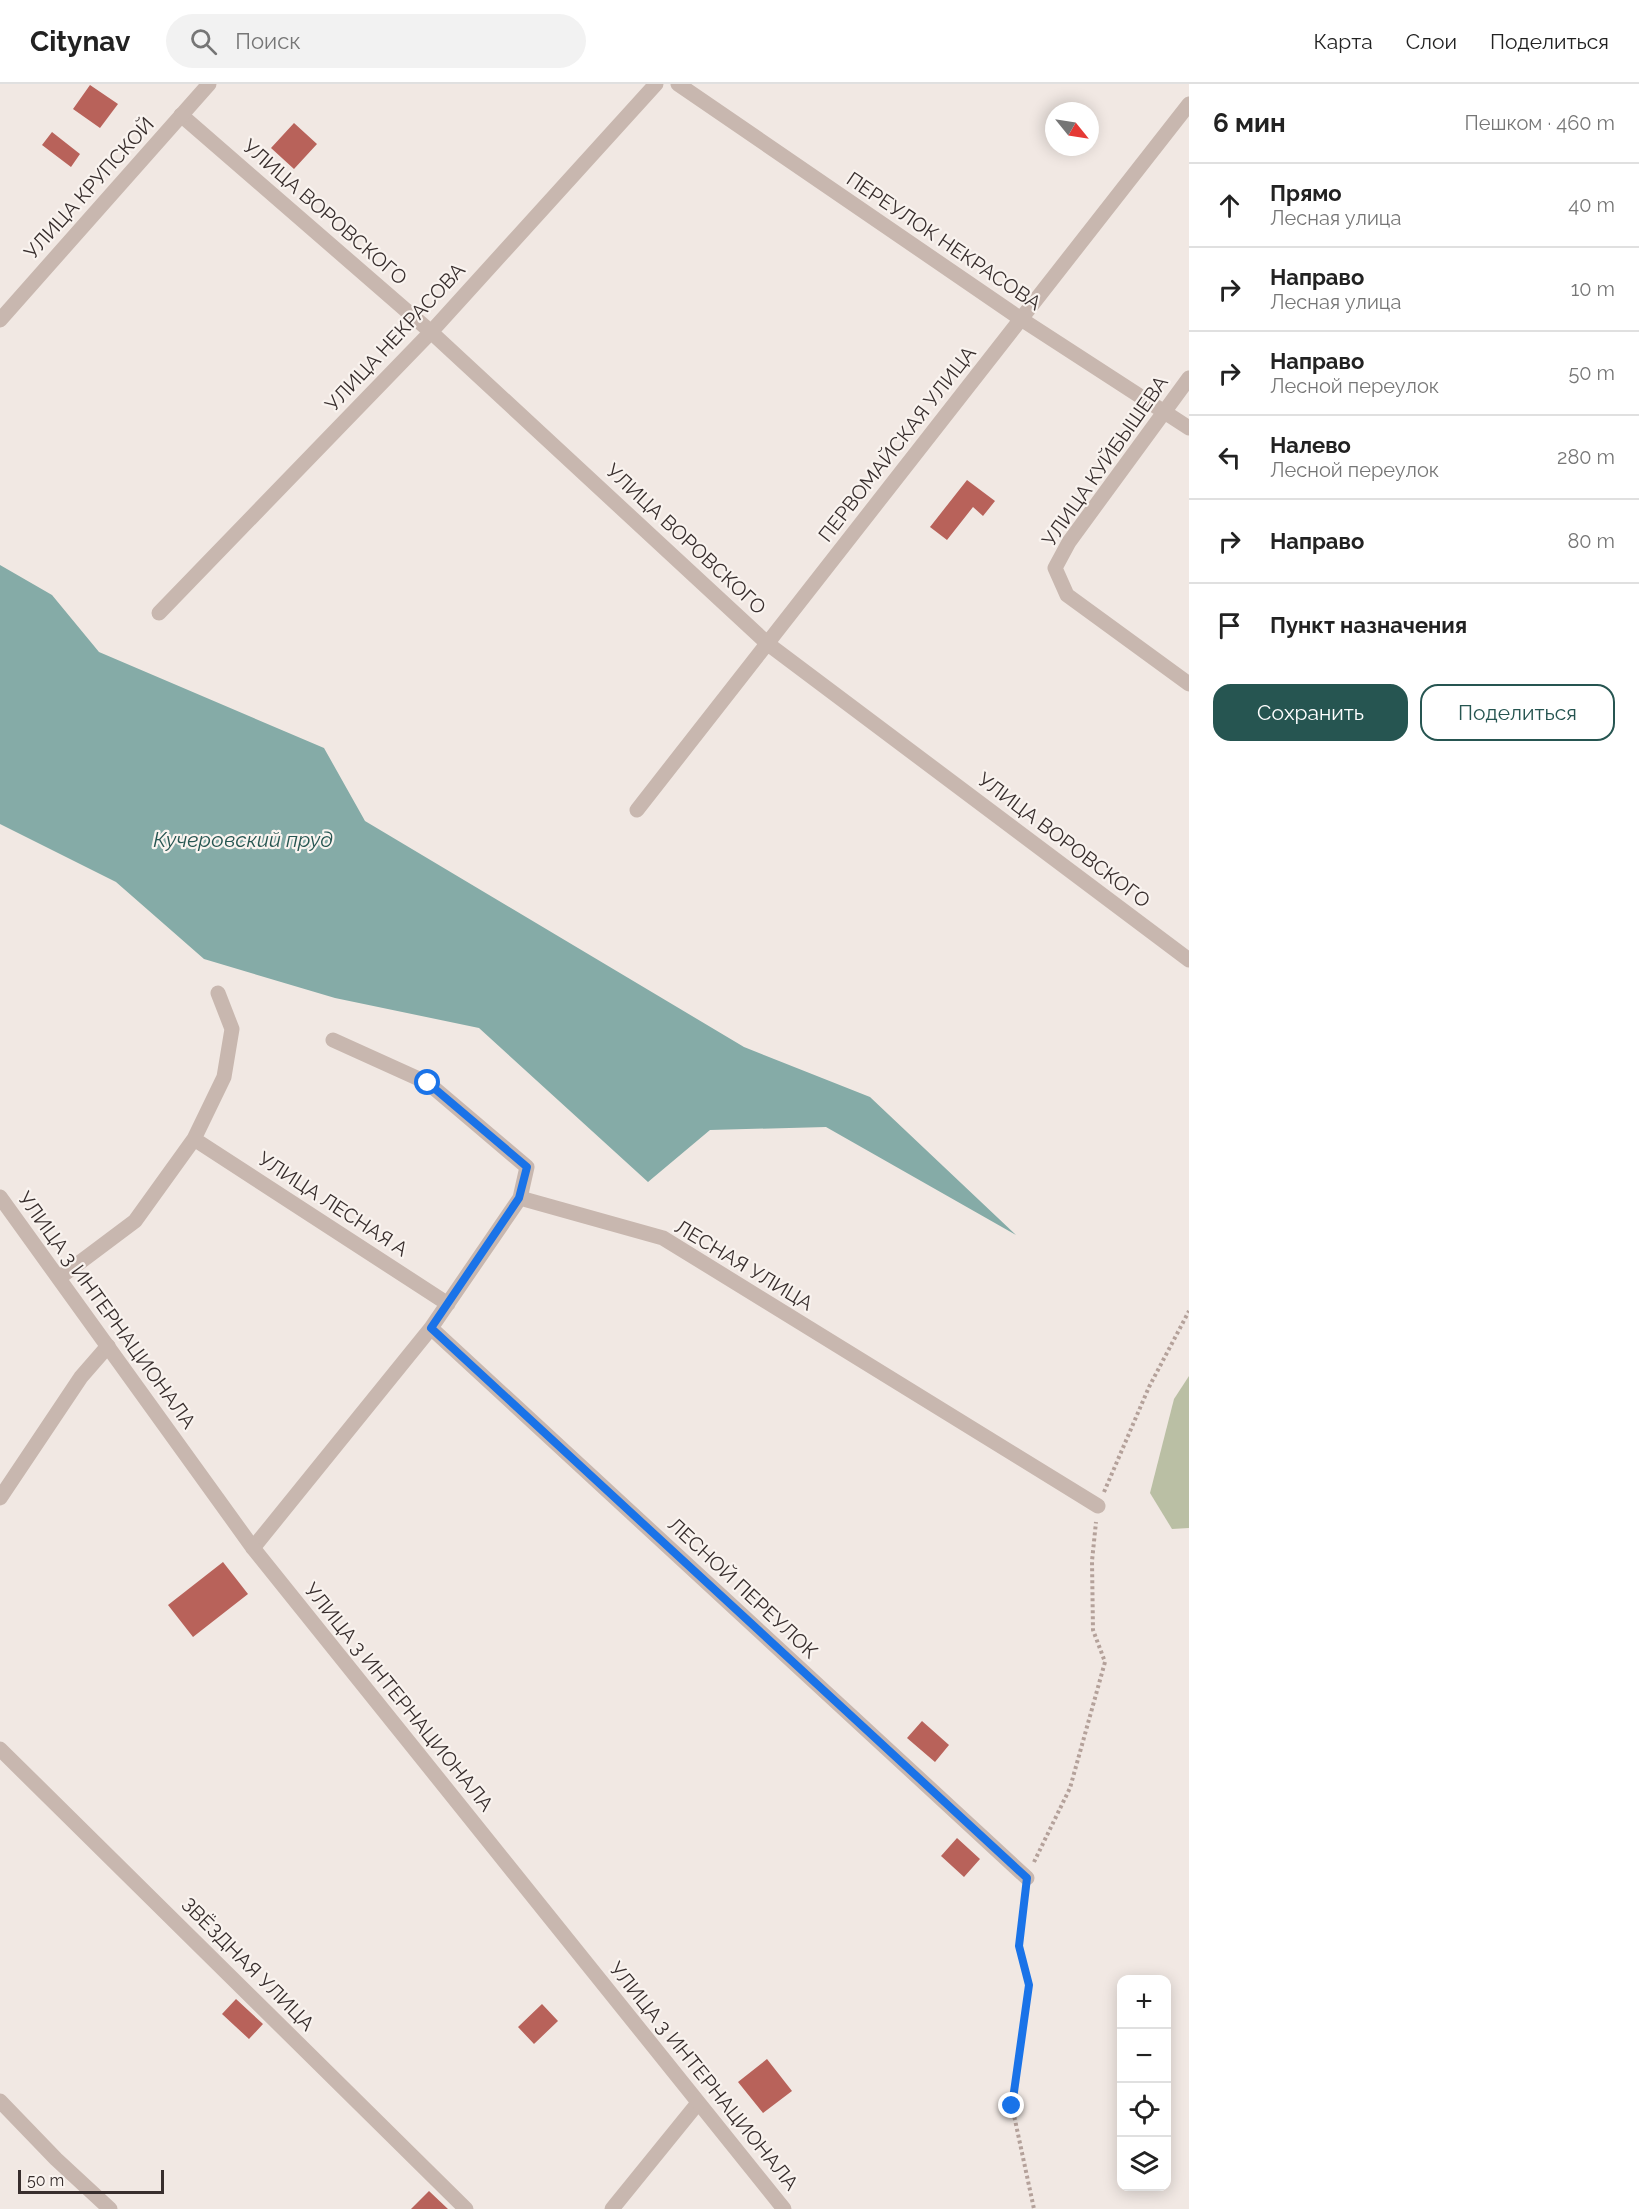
<!DOCTYPE html>
<html lang="ru">
<meta charset="utf-8">
<style>
body{margin:0;font-family:Raleway,sans-serif;background:#f2f2f2;color:#222}
.controls{position:absolute;right:18px;bottom:18px;display:grid;overflow:hidden;border-radius:12px;box-shadow:0 3px 15px #0003}
.controls button{width:54px;height:54px;display:grid;place-items:center;padding:0;border:0;border-bottom:2px solid #e0e0e0;background:#fff;color:#222;font:30px sans-serif}
.compass{position:absolute;left:1045px;top:18px;width:54px;height:54px;border-radius:50%;background:#fff;box-shadow:0 3px 15px #0003;rotate:120deg}
.scale{position:absolute;left:18px;bottom:15px;width:146px;box-sizing:border-box;padding-left:6px;border:3px solid #382e2d;border-top:0;font-size:16px;line-height:21px;white-space:nowrap;color:#382e2d;-webkit-text-stroke:4px #f9f3ef;paint-order:stroke}
.stop{position:absolute;width:18px;height:18px;margin:-14px;border:4px solid #1a73e8;border-radius:50%;background:#fff}
.stop.end{background:#1a73e8;border-color:#fff;box-shadow:0 2px 6px #0008}
.list{margin:0;padding:0;list-style:none}
h2{display:flex;justify-content:space-between;align-items:center;height:78px;margin:0;padding:0 24px;font-size:26px}
h2 small{font-size:20px;font-weight:400;color:#767676}
.list li{display:grid;grid-template-columns:39px 1fr auto;gap:18px;align-items:center;box-sizing:border-box;height:84px;padding:0 24px;border-top:2px solid #e0e0e0}
.list b{display:block;font-size:22px;white-space:nowrap}
.list p{margin:0;font-size:20px;white-space:nowrap;color:#767676}
.list em{font-size:20px;font-style:normal;color:#767676}
.actions{display:flex;gap:12px;padding:18px 24px}
.actions a{flex:1;padding:14px 0;border:2px solid #265551;border-radius:18px;text-align:center;font-size:21px;color:#265551}
.actions .main{background:#265551;color:#fff}
.icon{flex:none;width:33px;height:33px;fill:none;stroke:currentColor;stroke-width:2;stroke-linecap:round;stroke-linejoin:round}
.map{position:relative;flex:none;width:1189px;height:2125px;overflow:hidden}
header{display:flex;align-items:center;gap:36px;box-sizing:border-box;height:84px;padding:0 30px;background:#fff;border-bottom:2px solid #e0e0e0}
header strong{font-size:28px}
nav{display:flex;gap:33px;margin-inline-start:auto;font-size:21px}
.search{width:420px;height:54px;background:#f2f2f2;display:flex;align-items:center;gap:15px;box-sizing:border-box;padding:0 21px;border-radius:33px;color:#767676;font-size:22px}
main{display:flex}
aside{flex:1;background:#fff}
.map>svg:first-child{display:block}
.green{fill:#babfa4}
.water{fill:#85aba7}
.building{fill:#b8625a}
.lines{fill:none;stroke-linecap:round;stroke-linejoin:round}
.path{stroke:#b4a19a;stroke-width:4;stroke-dasharray:3 3;stroke-linecap:butt}
.minor{stroke:#c8b7af;stroke-width:15}
.tertiary{stroke:#c8b7af;stroke-width:15}
.route{stroke:#1a73e8;stroke-width:8}
.labels{text-anchor:middle;stroke-width:4.5;stroke-linejoin:round;paint-order:stroke}
.street-label{font-size:20px;fill:#382e2d;stroke:#f9f3ef}
.water-label{font-size:21px;font-style:italic;fill:#265551;stroke:#f9f3ef}
</style>
<header>
<strong>Citynav</strong>
<div class="search"><svg class="icon" aria-label="search" viewBox="0 0 24 24"><circle cx="10" cy="10" r="6"/><path d="M15 15l6 6"/></svg>Поиск</div>
<nav><a>Карта</a><a>Слои</a><a>Поделиться</a></nav>
</header>
<main>
<div class="map">
<svg width="1189" height="2125" viewBox="0 0 1189 2125">
<rect width="100%" height="100%" fill="#f1e8e3"/>
<path class="green" d="M1189,1292v152l-17,1 -22,-36 24,-94z"/>
<path class="water" d="M0,481l52,30 47,57 225,96 41,73 379,226 126,50 146,138 -190,-108 -116,3 -62,52 -169,-154 -144,-30 -131,-39 -88,-77 -116,-58z"/>
<path class="building" d="M90,1l28,19 -18,24 -27,-19z
M294,39l23,21 -23,25 -23,-21z
M52,48l28,22 -9,13 -29,-22z
M967,396l28,21 -12,15 -10,-9 -26,33 -17,-13z
M223,1478l25,32 -55,43 -25,-32z
M922,1637l27,24 -14,17 -28,-24z
M957,1754l23,21 -16,18 -23,-21z
M236,1915l27,25 -14,15 -27,-25z
M542,1920l16,17 -24,23 -16,-17z
M767,1975l25,32 -29,22 -25,-31z
M429,2107l19,18h-37z"/>
<g class="lines">
<path class="path" d="M1104,1408l45,-105 40,-76
M1034,1778l36,-74 35,-126 -12,-32 -1,-69 4,-39
M1024,1808l-5,54 10,39 -17,121 22,103"/>
<path class="minor" d="M678,0l343,235 168,109
M181,31l250,217 337,312 421,316
M1189,294l-120,164 -14,26 12,27 122,89
M159,529l272,-281 225,-248
M637,726l552,-706
M333,956l95,43 99,84 -7,31 143,40 435,268
M194,1055l254,165
M59,1194l76,-57 59,-82 30,-62 8,-48 -14,-36
M431,1244l596,550
M0,1414l81,-121 27,-31
M253,1464l178,-220 89,-130
M0,1665l466,460
M0,2017l56,58 54,50
M612,2125l86,-106"/>
<path class="tertiary" d="M0,236l209,-236
M0,1113l253,351 531,661"/>
</g>
<g class="lines">
<path class="route" d="M428,999l99,84 -8,31 -88,130 596,550 -8,68 10,39 -17,121"/>
</g>
<g class="labels">
<g class="street-label">
<text transform="translate(89 104) rotate(-48)" y="7">УЛИЦА КРУПСКОЙ</text>
<text transform="translate(325 128) rotate(41)" y="7">УЛИЦА ВОРОВСКОГО</text>
<text transform="translate(944 157) rotate(34)" y="7">ПЕРЕУЛОК НЕКРАСОВА</text>
<text transform="translate(395 253) rotate(-47)" y="7">УЛИЦА НЕКРАСОВА</text>
<text transform="translate(897 360) rotate(-52)" y="7">ПЕРВОМАЙСКАЯ УЛИЦА</text>
<text transform="translate(1105 377) rotate(-55)" y="7">УЛИЦА КУЙБЫШЕВА</text>
<text transform="translate(686 455) rotate(43)" y="7">УЛИЦА ВОРОВСКОГО</text>
<text transform="translate(1064 756) rotate(37)" y="7">УЛИЦА ВОРОВСКОГО</text>
<text transform="translate(333 1120) rotate(33)" y="7">УЛИЦА ЛЕСНАЯ А</text>
<text transform="translate(744 1181) rotate(31)" y="7">ЛЕСНАЯ УЛИЦА</text>
<text transform="translate(107 1226) rotate(54)" y="7">УЛИЦА 3 ИНТЕРНАЦИОНАЛА</text>
<text transform="translate(743 1504) rotate(43)" y="7">ЛЕСНОЙ ПЕРЕУЛОК</text>
<text transform="translate(399 1613) rotate(51)" y="7">УЛИЦА 3 ИНТЕРНАЦИОНАЛА</text>
<text transform="translate(248 1880) rotate(45)" y="7">ЗВЁЗДНАЯ УЛИЦА</text>
<text transform="translate(704 1992) rotate(51)" y="7">УЛИЦА 3 ИНТЕРНАЦИОНАЛА</text>
</g>
<g class="water-label">
<text x="243" y="763">Кучеровский пруд</text>
</g>
</g>
</svg>
<div class="controls">
<button>+</button>
<button>−</button>
<button><svg class="icon" aria-label="locate" viewBox="0 0 24 24"><circle cx="12" cy="12" r="6"/><path d="M12 2v4M12 18v4M2 12h4M18 12h4"/></svg></button>
<button><svg class="icon" aria-label="layers" viewBox="0 0 24 24"><path d="M12 4l9 5-9 5-9-5zM3 14l9 5 9-5"/></svg></button>
</div>
<svg class="compass" viewBox="-18 -18 36 36"><path d="M0-13l5 13h-10z" fill="#e53935"/><path d="M0 13l5-13h-10z" fill="#767676"/></svg>
<div class="scale">50 m</div>
<div class="stop" style="left:428px;top:999px"></div>
<div class="stop end" style="left:1012px;top:2022px"></div>
</div>
<aside>
<h2>6 мин<small>Пешком · 460 m</small></h2>
<ul class="list">
<li><svg class="icon" aria-label="ahead" viewBox="0 0 24 24"><path d="M12 20V5M6 11l6-6 6 6"/></svg><div><b>Прямо</b><p>Лесная улица</p></div><em>40 m</em></li>
<li><svg class="icon" aria-label="right" viewBox="0 0 24 24"><path d="M7 20v-9h11M14 6l5 5-5 5"/></svg><div><b>Направо</b><p>Лесная улица</p></div><em>10 m</em></li>
<li><svg class="icon" aria-label="right" viewBox="0 0 24 24"><path d="M7 20v-9h11M14 6l5 5-5 5"/></svg><div><b>Направо</b><p>Лесной переулок</p></div><em>50 m</em></li>
<li><svg class="icon" aria-label="left" viewBox="0 0 24 24"><path d="M17 20v-9H6M10 6l-5 5 5 5"/></svg><div><b>Налево</b><p>Лесной переулок</p></div><em>280 m</em></li>
<li><svg class="icon" aria-label="right" viewBox="0 0 24 24"><path d="M7 20v-9h11M14 6l5 5-5 5"/></svg><div><b>Направо</b></div><em>80 m</em></li>
<li><svg class="icon" aria-label="arrive" viewBox="0 0 24 24"><path d="M6 21V4h12l-3 4 3 4H6"/></svg><div><b>Пункт назначения</b></div></li>
</ul>
<div class="actions"><a class="main">Сохранить</a><a>Поделиться</a></div>
</aside>
</main>
